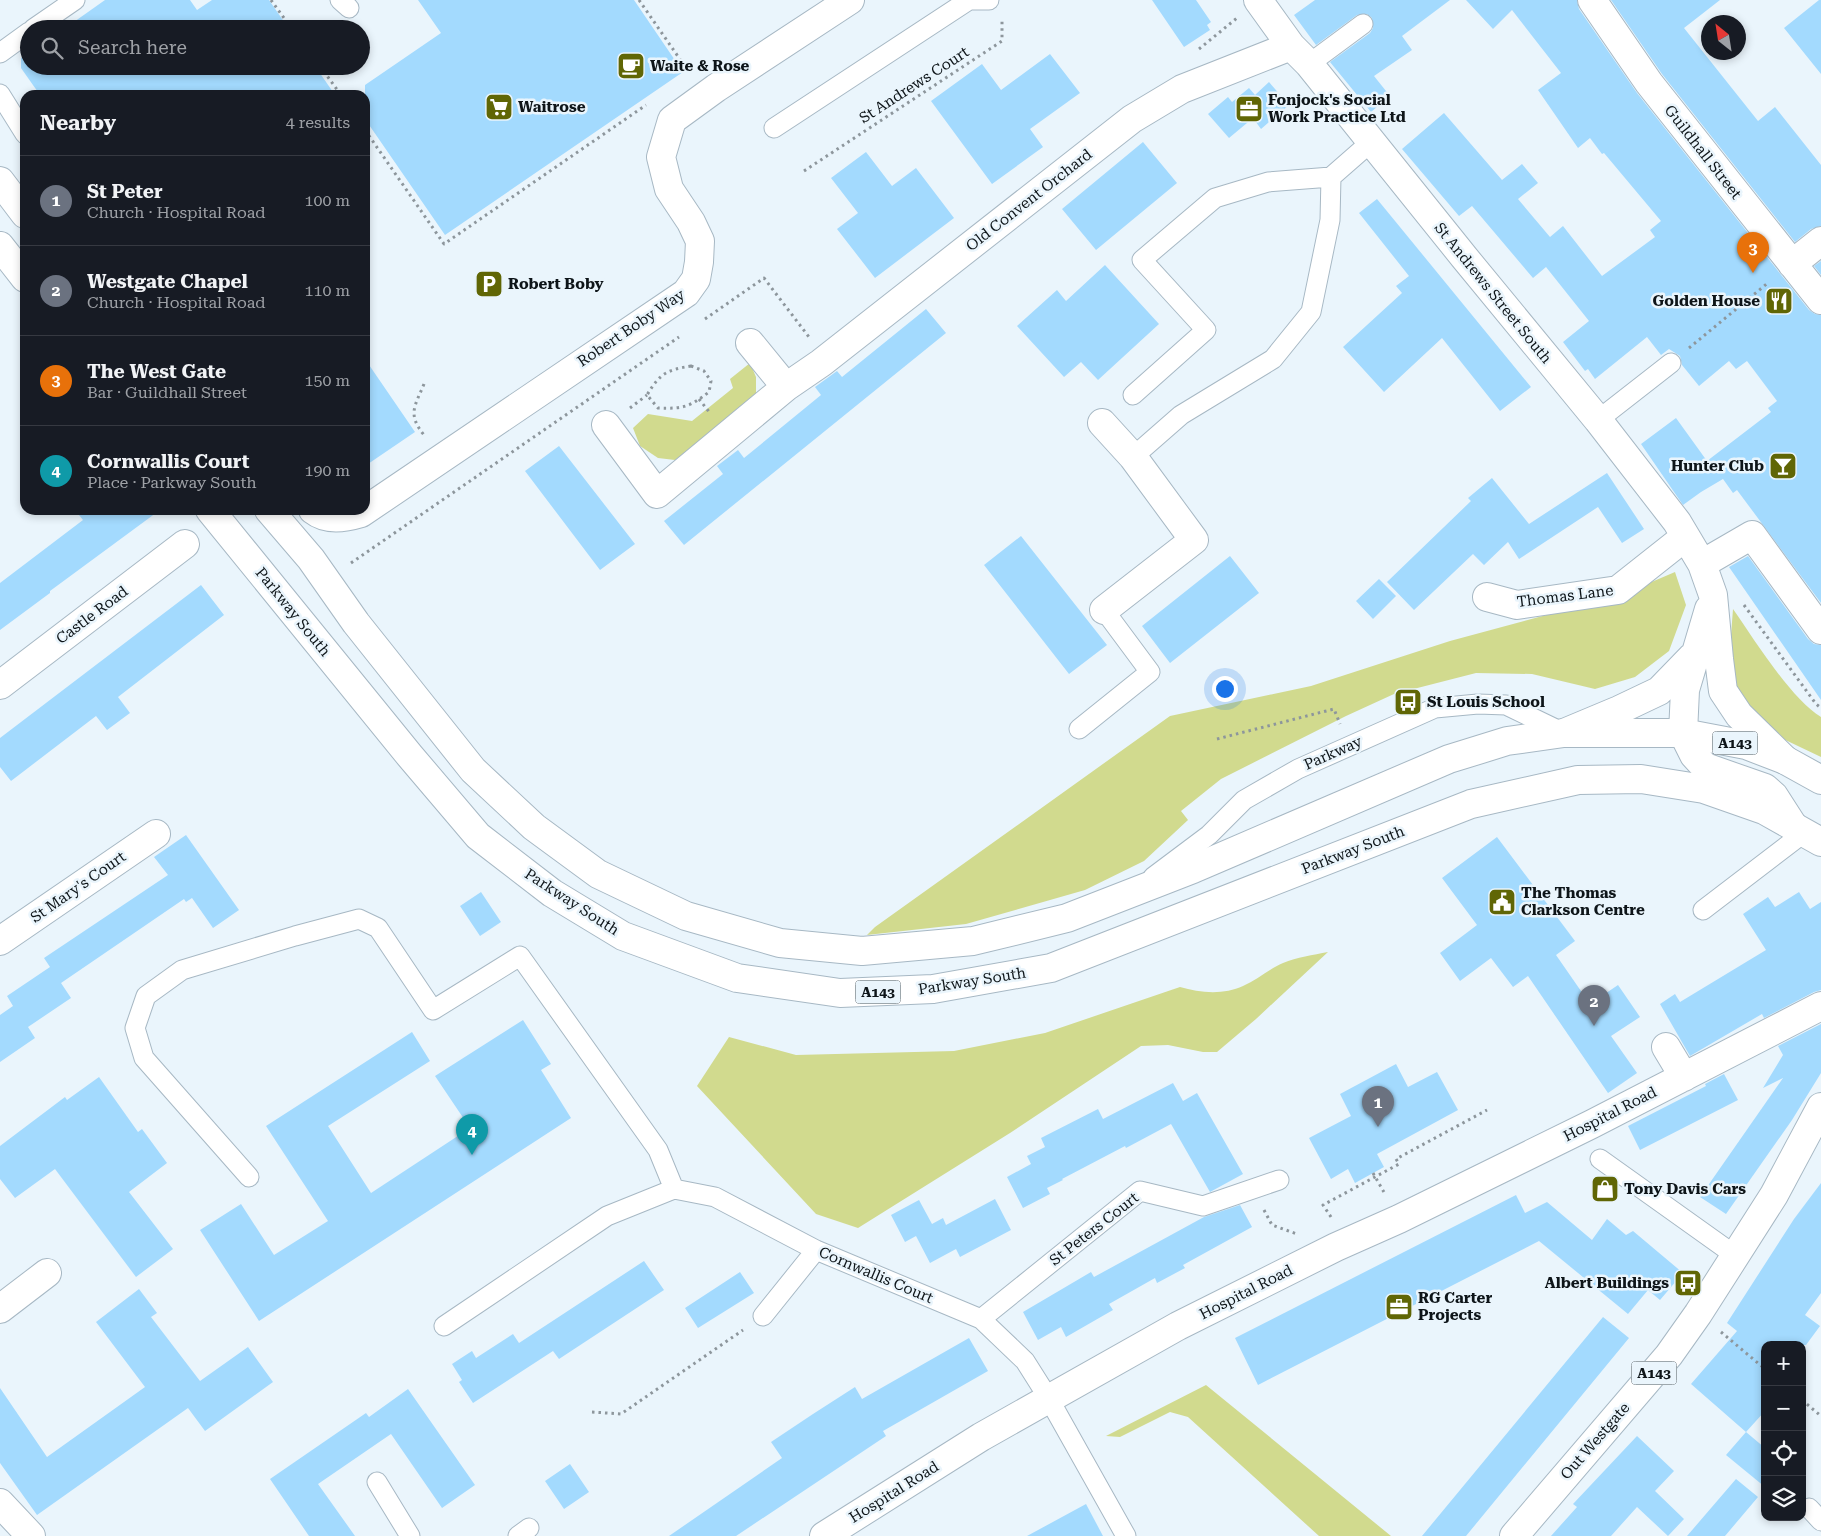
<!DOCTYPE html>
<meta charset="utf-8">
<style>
body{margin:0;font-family:"Roboto Serif",serif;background:#20242c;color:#f1f3f6}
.controls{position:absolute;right:15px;bottom:15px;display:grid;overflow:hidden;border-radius:10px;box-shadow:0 2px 8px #0003}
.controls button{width:45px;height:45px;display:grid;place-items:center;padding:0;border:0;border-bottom:1px solid #363941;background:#171b24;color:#f1f3f6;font:25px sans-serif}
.compass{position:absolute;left:1701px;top:15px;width:45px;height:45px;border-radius:50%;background:#171b24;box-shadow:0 2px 8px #0003;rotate:330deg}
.you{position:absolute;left:1224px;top:688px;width:18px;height:18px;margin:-12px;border:4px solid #fff;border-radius:50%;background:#1a73e8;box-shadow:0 0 0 8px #1a73e833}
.badge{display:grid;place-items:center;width:32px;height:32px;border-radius:50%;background:#b0b48a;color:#fff;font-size:16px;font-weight:700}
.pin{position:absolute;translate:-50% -41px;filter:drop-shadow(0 1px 2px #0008)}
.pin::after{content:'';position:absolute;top:26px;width:18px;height:15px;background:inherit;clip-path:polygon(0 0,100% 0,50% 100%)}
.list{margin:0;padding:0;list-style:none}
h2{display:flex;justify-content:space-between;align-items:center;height:65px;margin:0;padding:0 20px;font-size:21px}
h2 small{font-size:16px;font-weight:400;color:#9ea1a6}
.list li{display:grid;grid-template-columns:32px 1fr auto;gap:15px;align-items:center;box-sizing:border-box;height:90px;padding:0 20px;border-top:1px solid #363941}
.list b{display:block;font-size:19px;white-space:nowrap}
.list p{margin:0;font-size:16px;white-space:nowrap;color:#9ea1a6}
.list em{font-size:16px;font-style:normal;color:#9ea1a6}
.icon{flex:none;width:28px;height:28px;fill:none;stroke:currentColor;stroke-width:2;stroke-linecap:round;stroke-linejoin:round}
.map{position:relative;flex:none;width:1821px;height:1536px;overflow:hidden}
.search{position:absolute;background:#171b24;box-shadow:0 2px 8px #0003;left:20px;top:20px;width:350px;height:55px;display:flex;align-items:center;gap:12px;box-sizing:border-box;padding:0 18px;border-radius:28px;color:#9ea1a6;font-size:19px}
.panel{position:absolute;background:#171b24;box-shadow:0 2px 8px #0003;left:20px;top:90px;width:350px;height:425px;border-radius:15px}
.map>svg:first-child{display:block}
.green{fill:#d1da8e}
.building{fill:#a3dafe}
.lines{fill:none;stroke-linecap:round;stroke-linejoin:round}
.service-casing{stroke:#a7b8c4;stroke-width:21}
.minor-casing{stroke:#a7b8c4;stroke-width:30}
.primary-casing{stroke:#a7b8c4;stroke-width:30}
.path{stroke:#8d969c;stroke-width:3;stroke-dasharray:2.5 4;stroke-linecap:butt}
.service{stroke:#fff;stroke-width:19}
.minor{stroke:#fff;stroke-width:28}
.primary{stroke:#fff;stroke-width:28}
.labels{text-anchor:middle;stroke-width:5;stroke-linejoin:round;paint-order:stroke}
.shield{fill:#eaf5fc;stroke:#50585d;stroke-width:1}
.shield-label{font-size:14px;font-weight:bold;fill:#0e1519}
.poi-label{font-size:15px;font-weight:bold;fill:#0e1519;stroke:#eaf5fc;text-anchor:start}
.street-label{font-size:15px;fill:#0e1519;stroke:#eaf5fc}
</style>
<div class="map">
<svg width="1821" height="1536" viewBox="0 0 1821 1536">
<rect width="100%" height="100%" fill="#eaf5fc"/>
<path class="green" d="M750,363l6,14v16l-58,52 -23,15 -17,-2 -18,-12 -7,-18 15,-14 44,7 41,-33 -3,-9z
M1675,572l11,33 -17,46 -34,26 -40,12 -63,-15 -56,-1 -82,21 -48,22 -125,63 -40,32 7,9 -44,41 -59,29 -119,34 -99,11 8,-8 295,-211 141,-30 139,-45 171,-46z
M1733,609c21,30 58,90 88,108v40l-46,-22 -37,-39 -9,-34z
M1328,952l-72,67 -39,33h-14l-35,-7 -27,1 -131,87 -152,95 -42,-14 -119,-128 32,-49 67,18 158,-4 91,-18 135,-46c20,6 44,8 63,-1 14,-6 26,-17 40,-23 14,-6 30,-8 45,-11z
M1206,1385l185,151h-72l-131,-119 -18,-5 -50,25 -14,-1z"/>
<path class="building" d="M105,0h85l7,10 15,-10h57l20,29h-225z
M418,0h216l49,72 -238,163 -80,-116v-34l76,-52z
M1152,0h44l15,22 -4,3 3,5 -26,17z
M1315,0h135l-48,36 10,14 -38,26 16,20 -19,16 -41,-50 40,-29 3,-5 -1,-10 -5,-4 -10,1 -41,30 -22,-30z
M1466,0h111l2,9 58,84 172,217 6,4 6,1v288l-84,-113 -4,3 -10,-14 -22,13 -18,13 -42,-61 35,-26 31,43 64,-49 -3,-4 9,-7 -30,-40 -11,8 -7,-8 -30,25 -17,-21 -2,-9 -11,-7 -8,6 -14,-18 -52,42 -7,-10 -3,2 -22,-29 26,-21 -43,-54 -13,11 -61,-72 -13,10 -57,-67 42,-36 58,67 20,-16 16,19 -20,16 32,38 13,-11 39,50 53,-39 -5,-7 11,-9 -57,-68 -2,1 -12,-16 -12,10 -40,-58 23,-17 -49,-63 -19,19z
M1611,0h109l-36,28 74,93 17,-14 46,58v61l-10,3 -16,13 -133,-168z
M1819,0h2v74l-37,-46z
M29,53v13h286l20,29h-295l-19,-27v-10z
M1050,54l30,39 -50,36 13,18 -51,37 -61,-83 51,-37 19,26z
M1269,82l20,23 -28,24 -8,-11 -24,20 -21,-24 20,-17 4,5 17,-14 6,7z
M1143,142l34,41 -81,67 -34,-41z
M866,152l26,34 24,-18 38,50 -79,60 -38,-49 21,-16 -27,-35z
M1377,199l154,188 -31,24 -58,-73 -58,54 -41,-45 59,-54 -6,-7 13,-10 -50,-63z
M1821,261v14l-7,-9z
M1105,265l54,59 -61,56 -17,-18 -17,15 -47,-51 40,-36 9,11z
M926,309l20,24 -262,212 -20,-24 59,-47 -6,-8 21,-16 6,8 77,-63 -6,-8 22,-16 5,6z
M365,359l50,73 -50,34z
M559,446l76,98 -35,26 -75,-99z
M1607,473l37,56 -22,14 -24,-36 -79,52 -11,-17 -24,23 -11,-11 -59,56 -27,-28 84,-81 -3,-3 24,-20 37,46z
M75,510h85l-110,81v2l-50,37v-47l83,-63z
M1021,536l86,109 -38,29 -85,-109z
M1230,556l29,37 -89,70 -28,-37z
M1748,556l60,83 6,5 7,1v55l-92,-133z
M1379,579l17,17 -23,23 -17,-18z
M201,585l23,30 -106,82 12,16 -23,17 -11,-14 -85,65 -11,-14v-29z
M186,835l53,75 -26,18 -21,-30 -6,4 -2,-3 -123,84 10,15 -43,29 7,11 -35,24v-47l13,-9 -6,-10 43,-29 -6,-9 124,-83 -14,-18z
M1497,837l78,104 -19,14 34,49 28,-19 22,32 -29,19 26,37 -29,20 -80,-117 -15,11 -22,-29 -31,23 -20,-28 37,-28 -35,-47z
M481,892l20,30 -21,14 -20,-30z
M1799,892l11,17 11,-7v88l-7,2 -50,26 -2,-4 -72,42 -30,-52 15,-10 5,8 86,-52 -23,-36 25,-17 7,10z
M523,1020l28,44 -10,6 30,48 -312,203 -59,-91 41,-26 33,51 54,-34 -62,-95 146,-94 18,29 -102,65 43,67 99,-65 -35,-52z
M1821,1024v49l-29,47 -66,94 -26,-17 83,-119 -20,10 20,-33 -5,-9z
M1396,1064l12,23 29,-15 21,38 -81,44 7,13 -29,16 -7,-14 -17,10 -22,-41 42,-22 -11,-22z
M1724,1074l14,26 -98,50 -12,-24 78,-40 -1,-2z
M99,1077l39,55 4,-3 25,34 -38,29 44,57 -37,28 -81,-108 -40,29 -15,-19v-33l65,-49 2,3z
M1173,1083l10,18 14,-8 46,81 -33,18 -39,-68 -45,24 -1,-2 -63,33 1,1 -16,8 3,6 -27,14 -16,-31 24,-13 -4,-8 18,-9 -4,-9 57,-29 5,10z
M1821,1183v110l-16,22 15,11 -14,19h-41v66l-19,21 -55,-48 46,-53 -10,-8 67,-104z
M1516,1195l9,18 22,-11 45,38 15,-21 19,16 7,-4 50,42 -23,27 -12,-10 -20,24 -89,-73 -281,144 -23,-47z
M995,1199l16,31 -51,27 -4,-8 -26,14 -14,-27 -11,6 -14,-27 28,-15 13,24 11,-6 3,7z
M1240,1205l12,22 -69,38 2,3 -28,15 -2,-5 -46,26 4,6 -47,27 -5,-10 -23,13 -15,-28 68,-40 3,5 110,-60z
M644,1261l20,29 -105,69 -6,-8 -80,52 -14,-21 3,-2 -10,-16 20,-13 4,7 37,-24 6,9z
M740,1272l14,21 -56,35 -13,-20z
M139,1289l18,24 -6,4 49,64 48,-34 25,35 -68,49 -17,-23 -151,107 -37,-52v-75l47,69 98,-70 -49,-65z
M1603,1317l26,21 -163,198h-44z
M969,1338l19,33 -105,60 3,5 -150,100h-67l113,-78 -11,-16 42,-28 42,-27 7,12z
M408,1389l67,96 -33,23 -51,-74 -73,50 37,52h-46l-39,-57 96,-66 3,4z
M1746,1432l19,16v39l-39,-32z
M1637,1436l37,35 -19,20 29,28 -16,17 -31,-29 -26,29h-60l26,-29 -4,-3z
M570,1464l19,28 -25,17 -19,-28z
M1736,1479l22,18 -33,39h-38z
M1086,1504l17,32h-76z"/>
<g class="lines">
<defs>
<path id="service" d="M340,0l9,8
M33,29l42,-29
M0,53l29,-21
M1309,64l54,-40
M0,94l25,40
M774,128l195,-128h20
M1133,395l73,-65 -64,-70 73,-62 53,-16 63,-5 40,-35
M1598,420l73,-57
M1133,457l48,-42 92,-56 38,-47 19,-92 1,-43
M1079,729l71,-57 -46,-62
M1153,877l56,-42 35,-35 54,-31 137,-61 43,-4 28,1 58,28
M1703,910l102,-78
M1600,1159l136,97
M249,1177l-105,-119 -9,-30 11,-32 36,-26 113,-34 64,-17 19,9 55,82 87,-54 138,194 16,39
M763,1316l53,-66
M981,1319l159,-128 63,15 76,-26
M444,1326l163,-110 67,-27 41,8 101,53 165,69 44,42 24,38 77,137
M377,1482l33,54
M1809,1508l12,13
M518,1536l11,-8"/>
<path id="minor" d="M1258,0l33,46 18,18 155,193 134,163 79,102 25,42 11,31 6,64 4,32 16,24 46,45
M1592,0l57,83 172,217
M1792,264l29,-23
M750,343l36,44
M1102,423l31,34 61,83 -90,70
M606,425l51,69 129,-107 35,-24 311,-244 50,-30 109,-43
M313,510c14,11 31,8 48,3l325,-220 10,-14 3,-17 1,-21 -9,-19 -22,-33 -8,-32 11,-37 44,-32 134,-88
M1702,564l50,-29 69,95
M1487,597l30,8 101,-15 67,-53
M1709,609l-24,81 -2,43 11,22 11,12 60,21 9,8 18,28
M0,685l185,-141
M1564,733l55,-23 40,-19 33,-34
M0,941l156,-107
M1666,1047l18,30
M0,1309l47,-36
M0,1503l31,33
M824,1536l157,-99 197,-111 158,-79 63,-28 193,-95 229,-118"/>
<path id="primary" d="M0,181l25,33
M0,246l25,32
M210,510l200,246 68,80 74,57 71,43 114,42 103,15 93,-4 118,-21 420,-164 107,-24 63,-1 63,10 60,21 57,32
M269,510l42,49 45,64 117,147 61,57 64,47 88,42 94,27 82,8 111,-10 94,-23 126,-49 256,-110 58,-18 57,-8h119l63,12 39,15 36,20
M1514,1536l155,-181 29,-41 76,-119 47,-88"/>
</defs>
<use href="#service" class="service-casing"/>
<use href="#minor" class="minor-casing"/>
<use href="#primary" class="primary-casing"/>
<path class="path" d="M271,0l21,29
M639,0l47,68v4
M1199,49l38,-31
M320,66l21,29
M365,130l79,114 202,-139
M804,171l198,-130v-20
M705,319l59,-41 45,59
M1689,348l80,-66
M691,366l13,5 7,10 -2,11c-20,15 -25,17 -51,16l-11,-13c13,-22 20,-25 44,-29z
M424,384c-9,22 -17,30 0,51
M699,399l11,14
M630,408l17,-13
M351,563l328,-226
M1744,605l72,99 5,4
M1217,739l117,-30 6,15
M1373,1173l12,21
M1264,1210l8,15 25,9
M1331,1217l-8,-12 76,-41 -3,-5 91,-49
M1721,1332l44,37
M1802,1400l19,16
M592,1412l29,2 122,-84"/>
<use href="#service" class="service"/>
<use href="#minor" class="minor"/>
<use href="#primary" class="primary"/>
</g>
<defs>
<symbol id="cafe-square" viewBox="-11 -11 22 22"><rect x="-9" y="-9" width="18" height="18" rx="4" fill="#606605" stroke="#eaf5fc"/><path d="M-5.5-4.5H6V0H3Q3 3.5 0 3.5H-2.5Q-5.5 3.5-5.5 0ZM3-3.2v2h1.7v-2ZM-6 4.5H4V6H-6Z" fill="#fff"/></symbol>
<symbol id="supermarket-square" viewBox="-11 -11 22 22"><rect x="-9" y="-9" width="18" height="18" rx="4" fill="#606605" stroke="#eaf5fc"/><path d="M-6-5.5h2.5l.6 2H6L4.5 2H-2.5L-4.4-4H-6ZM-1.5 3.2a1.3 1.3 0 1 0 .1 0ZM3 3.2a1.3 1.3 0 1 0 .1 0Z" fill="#fff"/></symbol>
<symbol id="office-square" viewBox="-11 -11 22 22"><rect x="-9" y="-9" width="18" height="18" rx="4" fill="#606605" stroke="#eaf5fc"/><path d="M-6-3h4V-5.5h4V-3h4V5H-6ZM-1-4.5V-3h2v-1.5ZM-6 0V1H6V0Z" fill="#fff"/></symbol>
<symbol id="parking-square" viewBox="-11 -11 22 22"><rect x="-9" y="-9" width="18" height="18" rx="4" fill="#606605" stroke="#eaf5fc"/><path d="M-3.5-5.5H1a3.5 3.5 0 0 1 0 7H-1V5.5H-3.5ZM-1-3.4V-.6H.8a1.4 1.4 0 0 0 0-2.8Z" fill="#fff"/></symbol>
<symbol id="restaurant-square" viewBox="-11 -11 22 22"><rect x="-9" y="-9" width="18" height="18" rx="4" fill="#606605" stroke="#eaf5fc"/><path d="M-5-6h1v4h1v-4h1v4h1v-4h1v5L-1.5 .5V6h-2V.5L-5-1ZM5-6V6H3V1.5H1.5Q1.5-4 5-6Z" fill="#fff"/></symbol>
<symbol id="bar-square" viewBox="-11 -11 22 22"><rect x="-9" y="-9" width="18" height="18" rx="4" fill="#606605" stroke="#eaf5fc"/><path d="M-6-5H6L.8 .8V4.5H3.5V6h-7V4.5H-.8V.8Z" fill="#fff"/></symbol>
<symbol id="bus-square" viewBox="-11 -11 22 22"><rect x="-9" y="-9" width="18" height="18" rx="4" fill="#606605" stroke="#eaf5fc"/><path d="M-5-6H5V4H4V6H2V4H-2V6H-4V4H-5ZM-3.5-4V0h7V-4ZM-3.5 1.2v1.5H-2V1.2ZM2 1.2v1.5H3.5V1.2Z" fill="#fff"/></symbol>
<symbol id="civic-square" viewBox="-11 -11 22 22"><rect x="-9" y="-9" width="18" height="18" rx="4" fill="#606605" stroke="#eaf5fc"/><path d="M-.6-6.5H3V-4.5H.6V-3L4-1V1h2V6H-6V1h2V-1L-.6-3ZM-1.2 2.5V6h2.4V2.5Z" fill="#fff"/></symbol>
<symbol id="shop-square" viewBox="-11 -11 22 22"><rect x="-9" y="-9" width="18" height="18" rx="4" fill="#606605" stroke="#eaf5fc"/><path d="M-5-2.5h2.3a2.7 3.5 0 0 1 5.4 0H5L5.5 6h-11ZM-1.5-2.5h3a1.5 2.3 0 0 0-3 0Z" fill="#fff"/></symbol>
</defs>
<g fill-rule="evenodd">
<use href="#cafe-square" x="615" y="50" width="32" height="32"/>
<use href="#supermarket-square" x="483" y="91" width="32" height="32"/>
<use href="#office-square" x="1233" y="93" width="32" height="32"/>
<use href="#parking-square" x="473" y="268" width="32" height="32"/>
<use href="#restaurant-square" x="1763" y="285" width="32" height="32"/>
<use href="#bar-square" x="1767" y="450" width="32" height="32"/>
<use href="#bus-square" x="1392" y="686" width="32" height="32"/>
<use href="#civic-square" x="1486" y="886" width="32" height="32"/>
<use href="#shop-square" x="1589" y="1173" width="32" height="32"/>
<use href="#bus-square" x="1672" y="1267" width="32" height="32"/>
<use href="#office-square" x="1383" y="1291" width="32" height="32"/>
</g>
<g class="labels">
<g class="shield">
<rect x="1712.5" y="731.5" width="45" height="23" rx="4"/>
<rect x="855.5" y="980.5" width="45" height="23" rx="4"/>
<rect x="1631.5" y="1361.5" width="45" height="23" rx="4"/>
</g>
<g class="shield-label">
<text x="1735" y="748">A143</text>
<text x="878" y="997">A143</text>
<text x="1654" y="1378">A143</text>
</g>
<g class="poi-label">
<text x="650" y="71">Waite &amp; Rose</text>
<text x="1268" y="105">Fonjock's Social<tspan x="1268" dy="17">Work Practice Ltd</tspan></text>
<text x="518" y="112">Waitrose</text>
<text x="508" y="289">Robert Boby</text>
<text x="1760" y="306" text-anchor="end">Golden House</text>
<text x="1764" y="471" text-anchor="end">Hunter Club</text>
<text x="1427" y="707">St Louis School</text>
<text x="1521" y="898">The Thomas<tspan x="1521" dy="17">Clarkson Centre</tspan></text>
<text x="1624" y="1194">Tony Davis Cars</text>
<text x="1669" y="1288" text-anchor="end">Albert Buildings</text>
<text x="1418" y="1303">RG Carter<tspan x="1418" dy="17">Projects</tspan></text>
</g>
<g class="street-label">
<text transform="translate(914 85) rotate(-33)" y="5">St Andrews Court</text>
<text transform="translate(1703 152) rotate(52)" y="5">Guildhall Street</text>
<text transform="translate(1029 200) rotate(-38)" y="5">Old Convent Orchard</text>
<text transform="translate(1493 293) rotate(51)" y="5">St Andrews Street South</text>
<text transform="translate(631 328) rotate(-34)" y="5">Robert Boby Way</text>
<text transform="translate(1565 596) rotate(-7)" y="5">Thomas Lane</text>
<text transform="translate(293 612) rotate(51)" y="5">Parkway South</text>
<text transform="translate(92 615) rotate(-37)" y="5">Castle Road</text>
<text transform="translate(1333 753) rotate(-24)" y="5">Parkway</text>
<text transform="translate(1353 850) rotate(-21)" y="5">Parkway South</text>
<text transform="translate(78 887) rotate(-35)" y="5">St Mary's Court</text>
<text transform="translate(572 902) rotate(33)" y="5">Parkway South</text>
<text transform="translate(972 981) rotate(-9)" y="5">Parkway South</text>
<text transform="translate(1610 1114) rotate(-27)" y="5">Hospital Road</text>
<text transform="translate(1094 1229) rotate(-38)" y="5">St Peters Court</text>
<text transform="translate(876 1275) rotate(23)" y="5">Cornwallis Court</text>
<text transform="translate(1246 1292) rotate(-27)" y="5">Hospital Road</text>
<text transform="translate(1595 1441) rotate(-49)" y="5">Out Westgate</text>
<text transform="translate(894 1492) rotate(-32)" y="5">Hospital Road</text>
</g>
</g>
</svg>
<div class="controls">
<button>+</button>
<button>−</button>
<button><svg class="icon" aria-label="locate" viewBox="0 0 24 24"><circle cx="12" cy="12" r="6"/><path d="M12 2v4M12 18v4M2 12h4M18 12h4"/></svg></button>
<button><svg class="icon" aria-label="layers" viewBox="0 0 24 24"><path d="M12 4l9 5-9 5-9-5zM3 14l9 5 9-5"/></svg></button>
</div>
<svg class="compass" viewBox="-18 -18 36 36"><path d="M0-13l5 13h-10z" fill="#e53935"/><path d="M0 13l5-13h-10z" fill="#9ea1a6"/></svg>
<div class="you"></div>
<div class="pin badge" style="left:1378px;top:1127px;background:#6b7280">1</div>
<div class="pin badge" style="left:1594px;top:1026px;background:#6b7280">2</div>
<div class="pin badge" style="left:1753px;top:273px;background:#e8710a">3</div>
<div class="pin badge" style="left:472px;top:1155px;background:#0f9aa8">4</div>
<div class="search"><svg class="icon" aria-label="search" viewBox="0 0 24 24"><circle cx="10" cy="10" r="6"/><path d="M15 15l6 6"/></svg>Search here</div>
<section class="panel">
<h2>Nearby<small>4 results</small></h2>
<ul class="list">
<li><span class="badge" style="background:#6b7280">1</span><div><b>St Peter</b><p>Church · Hospital Road</p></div><em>100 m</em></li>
<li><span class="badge" style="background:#6b7280">2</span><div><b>Westgate Chapel</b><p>Church · Hospital Road</p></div><em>110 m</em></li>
<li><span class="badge" style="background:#e8710a">3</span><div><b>The West Gate</b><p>Bar · Guildhall Street</p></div><em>150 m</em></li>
<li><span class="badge" style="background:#0f9aa8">4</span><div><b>Cornwallis Court</b><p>Place · Parkway South</p></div><em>190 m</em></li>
</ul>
</section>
</div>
